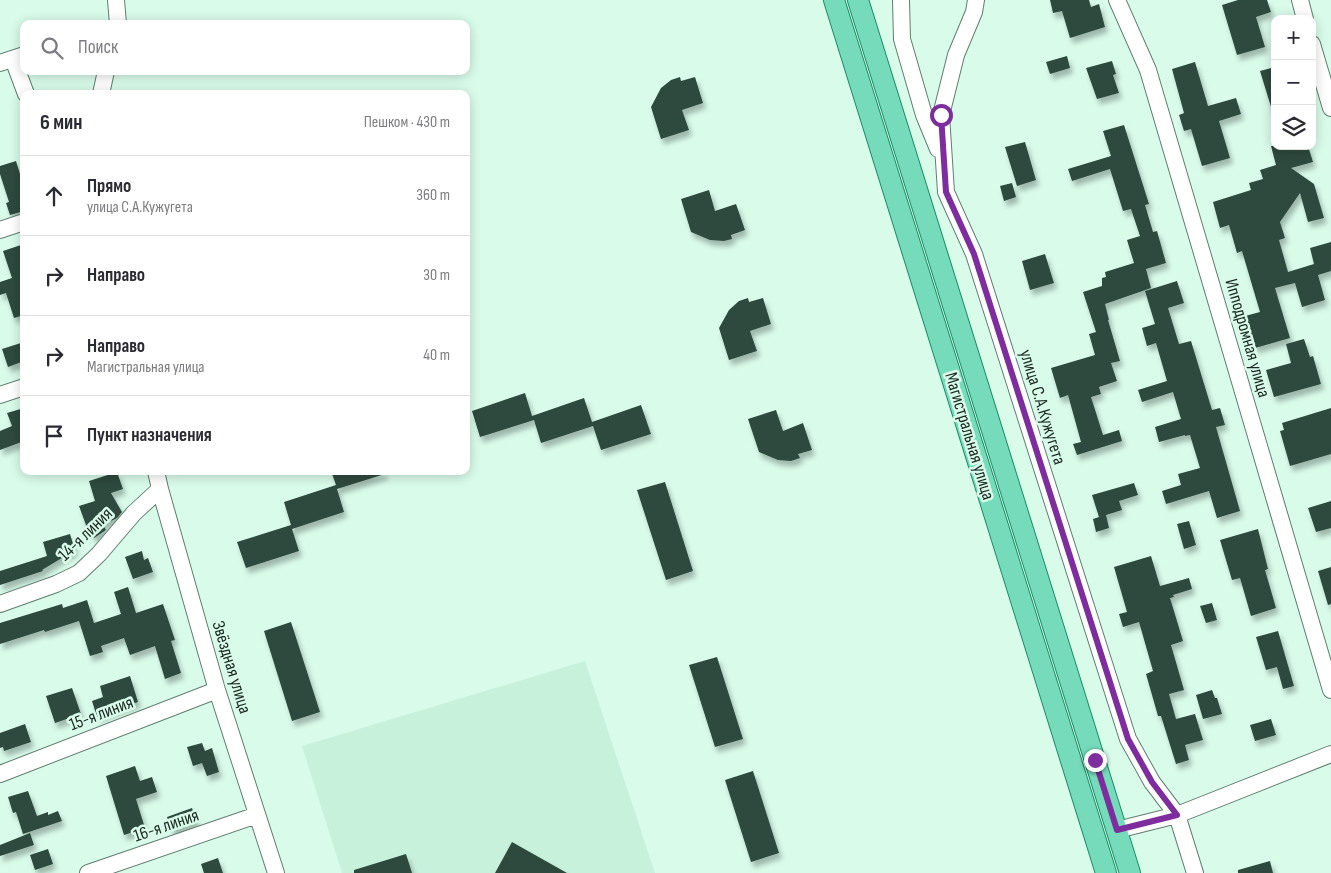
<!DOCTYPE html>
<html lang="ru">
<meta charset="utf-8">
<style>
body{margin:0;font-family:"Sofia Sans Condensed",sans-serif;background:#f2f2f3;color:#2b2b33}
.controls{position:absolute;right:15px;top:15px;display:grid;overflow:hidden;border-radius:10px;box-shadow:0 2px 12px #0003}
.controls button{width:45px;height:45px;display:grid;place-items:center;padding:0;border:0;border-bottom:1px solid #e1e1e2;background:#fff;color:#2b2b33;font:25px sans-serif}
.stop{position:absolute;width:15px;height:15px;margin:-11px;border:4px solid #7d2d9e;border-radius:50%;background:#fff}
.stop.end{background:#7d2d9e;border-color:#fff;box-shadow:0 1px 5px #0008}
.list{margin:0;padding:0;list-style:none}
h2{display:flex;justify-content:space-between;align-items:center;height:65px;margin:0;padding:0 20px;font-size:21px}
h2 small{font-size:16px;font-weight:400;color:#7c7c81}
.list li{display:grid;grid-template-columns:32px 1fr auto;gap:15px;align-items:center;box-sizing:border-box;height:80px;padding:0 20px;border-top:1px solid #e1e1e2}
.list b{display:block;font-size:19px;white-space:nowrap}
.list p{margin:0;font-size:16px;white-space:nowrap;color:#7c7c81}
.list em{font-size:16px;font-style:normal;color:#7c7c81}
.icon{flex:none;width:28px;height:28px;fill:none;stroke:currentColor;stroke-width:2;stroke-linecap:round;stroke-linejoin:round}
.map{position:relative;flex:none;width:1331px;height:873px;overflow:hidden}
.search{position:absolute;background:#fff;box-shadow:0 2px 12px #0003;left:20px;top:20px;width:450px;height:55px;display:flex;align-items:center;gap:12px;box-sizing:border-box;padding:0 18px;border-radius:10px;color:#7c7c81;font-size:19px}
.panel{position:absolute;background:#fff;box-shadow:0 2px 12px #0003;left:20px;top:90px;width:450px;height:385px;border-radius:10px}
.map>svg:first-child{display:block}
.built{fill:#c8f1dc}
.building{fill:#2d4a3d;filter:url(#shadow)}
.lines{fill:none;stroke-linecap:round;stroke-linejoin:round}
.minor-casing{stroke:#607e70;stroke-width:18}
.major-casing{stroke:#1b8d68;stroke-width:22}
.minor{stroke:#fff;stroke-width:16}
.major{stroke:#76dbbb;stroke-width:20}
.route{stroke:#7d2d9e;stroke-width:6}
.labels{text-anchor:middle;stroke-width:5;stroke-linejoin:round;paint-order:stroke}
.street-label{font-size:18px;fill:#1c2923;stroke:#d9fbea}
</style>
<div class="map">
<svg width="1331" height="873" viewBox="0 0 1331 873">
<defs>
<filter id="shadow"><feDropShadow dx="3" dy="5.5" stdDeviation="2.5" flood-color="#0004"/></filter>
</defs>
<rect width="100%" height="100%" fill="#d9fbea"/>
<path class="built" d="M585,661l70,212h-313l-40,-127z"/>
<path class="building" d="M1050,0h39l2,7 8,-3 6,23 -35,11 -8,-27 -9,2z
M1238,0h29l4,12 -15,5 9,30 -28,8 -15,-50z
M1067,56l3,12 -20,6 -4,-12z
M1112,61l4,13 -3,1 6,18 -22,6 -11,-31z
M1195,62l13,44 28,-8 5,16 -22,7 11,37 -28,8 -11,-37 -7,2 -5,-16 5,-2 -12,-44z
M1275,67v42l-3,1 -12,-39z
M680,77l1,4 14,-4 8,26 -21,7 7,20 -28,9 -10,-32 10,-19 10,-8z
M1124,125l25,79 -4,1 8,27 4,-1 9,32 -20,6 5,19 -46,16 4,16h-1l12,41 -9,2 6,18 -18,6 2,7 -10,3 12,38 16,-5 3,11 -45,14 -4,-11 8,-2 -13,-47 -8,3 -9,-30 44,-13 -6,-21 7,-2 -13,-40 19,-6v-8l4,-1 -1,-5 29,-9 -7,-23 13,-4 -9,-27 -8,2 -13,-42 -38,12 -4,-12 43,-13 -8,-25z
M1025,142l11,38 -19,6 -12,-39z
M1271,146h37l5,16 -22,6 23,16 10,34 -16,4 -8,-29 -20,29 5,16 -6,2 9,32 26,-8 -4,-16 21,-6v29l-13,4 7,25 -23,7 -7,-24 -20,5 15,50 -35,10 -10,-32 15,-4 -18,-61 -5,2 -8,-28 -9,3 -7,-26 38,-12 -2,-7 14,-4 -3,-9 16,-5z
M16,161l8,26v24l-14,4 -4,-12 3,-1 -9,-28v-8z
M1012,183l4,14 -12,4 -4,-15z
M709,190l6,21 21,-7 9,26 -14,5 1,4 -8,2 -14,-1 -19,-8 -10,-33z
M24,244v71l-10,3 -8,-25 -6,2v-13l12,-4 -9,-27z
M1045,254l9,29 -24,7 -8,-29z
M1177,281l7,22 -16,5 11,36 12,-3 21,69 8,-2 5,17 -9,2 24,84 -23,7 -8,-27 -43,13 -4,-13 19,-6 -3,-11 22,-6 -10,-33 -5,1v-1l-26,7 -4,-15 26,-8 -8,-27 -31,10 -4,-12 29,-9 -11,-38 -9,3 -5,-18 13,-4 -10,-33z
M748,298l1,4 14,-4 8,26 -21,7 7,20 -28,9 -10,-32 10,-18 10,-9z
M1304,339l6,18 3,-1 8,28 -47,13 -8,-27 25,-7 -5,-19z
M24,342v19l-16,6 -6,-18z
M525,393l7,23 52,-18 8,24 49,-17 10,29 -50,16 -8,-24 -52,17 -7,-23 -54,17 -8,-26z
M24,408v33l-24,9v-19l12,-5 -5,-13z
M1331,408v46l-41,12 -10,-35 4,-1 -2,-7z
M776,410l7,21 20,-8 9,27 -14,4 2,4 -9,3 -13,-1 -19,-8 -11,-33z
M331,471h54v3l-48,15 7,23 -52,17 7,22 -53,17 -9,-26 54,-17 -7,-23 52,-17z
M117,472l6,17 -12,4 11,19 -5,6 -14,7 3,5 -12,8 -8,-13 -7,-19 16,-5 -6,-20z
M665,482l28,89 -27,9 -29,-90z
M1134,483l4,12 -19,6 3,9 -16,5 3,13 -13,4 -3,-13 6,-2 -7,-22z
M1331,501v27l-15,4 -8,-24z
M1189,521l7,24 -12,4 -7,-25z
M1258,529l10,40 -3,1 11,38 -25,8 -11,-38 -8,2 -12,-40z
M70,534l5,16 -33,20 1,1 -43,14v-14l47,-15 -4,-14z
M142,551l2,9 4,-2 5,14 -20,7 -8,-22z
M1151,556l9,30 29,-8 3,11 -19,6 1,2 -4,1 13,43 -12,4 13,45 -15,4 7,25 19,-5 8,26 -18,5 4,15 -13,4 -15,-48h-3l-12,-42 7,-3 -14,-49 -16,5 -4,-13 8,-2 -13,-45z
M1331,567v37l-3,1 -10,-34z
M128,587l8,26 27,-9 12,36 -4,1 10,32 -16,6 -10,-33 -25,9 -6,-17 -23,8 2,6 -13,4 -11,-35 -34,11 -1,-2 -44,14v-21l62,-19 1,4 24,-8 7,23 27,-9 -7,-22z
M1212,603l5,17 -11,3 -6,-17z
M291,622l29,90 -28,9 -28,-90z
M1278,631l16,55 -11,3 -6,-22 -11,3 -10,-33z
M717,657l26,82 -28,8 -26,-82z
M130,676l8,26 -41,15 -5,-16 11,-4 -3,-11z
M72,688l9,26 -26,9 -9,-27z
M1212,690l3,8h2l5,16 -19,5 -7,-24z
M1271,719l5,16 -21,6 -5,-16z
M25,724l6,18 -27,9 -1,-4 -3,1v-15z
M202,743l3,8 7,-3 7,24 -12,4 -5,-13 -9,3 -6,-19z
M135,766l5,15 12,-4 5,15 -21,7 9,29 -21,7 -18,-59z
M753,771l26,82 -28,9 -26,-82z
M28,791l9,25 11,-4v3l10,-4 4,10 -39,13 -7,-22 -3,1 -5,-16z
M192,808l5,15 -25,8 -5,-14z
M30,833l4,12 -34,11v-11z
M512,842l55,31h-72z
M48,849l5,15 -18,6 -5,-15z
M406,854l6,19h-58v-3z
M218,858l5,15h-19l-3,-9z
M1270,861l3,12h-35v-3z"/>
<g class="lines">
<defs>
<path id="minor" d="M116,0l2,24
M901,0l1,39 22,76 14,34
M976,0l-2,12 -18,43 -15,60 5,77 28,62 154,485 24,43 25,33 18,58
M1117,0l31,70 183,620
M1300,0l5,19
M1312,44l19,64
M13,59l13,35
M0,63l24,-8
M101,94l5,-23
M0,230l24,-8
M0,395l24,-8
M156,471l4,18 57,201 59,183
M0,604l56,-20 23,-11 20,-19 35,-41 26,-24
M0,774l217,-84
M1117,830l60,-15 154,-61
M88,873l169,-58"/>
<path id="major" d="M834,0l272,873
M858,0l272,873"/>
</defs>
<use href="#minor" class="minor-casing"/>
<use href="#major" class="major-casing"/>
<use href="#minor" class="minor"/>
<use href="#major" class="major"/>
</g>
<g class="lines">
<path class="route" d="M941,115l5,77 28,62 154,485 24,43 25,33 -60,15 -22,-70"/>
</g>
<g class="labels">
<g class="street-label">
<text transform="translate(1248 338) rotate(74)" y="6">Ипподромная улица</text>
<text transform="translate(1043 407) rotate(73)" y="6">улица С.А.Кужугета</text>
<text transform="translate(970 436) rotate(73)" y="6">Магистральная улица</text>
<text transform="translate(85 534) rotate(-44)" y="6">14-я линия</text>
<text transform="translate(232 667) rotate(73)" y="6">Звёздная улица</text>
<text transform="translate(101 713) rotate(-21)" y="6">15-я линия</text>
<text transform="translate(166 825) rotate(-19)" y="6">16-я линия</text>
</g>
</g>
</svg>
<div class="controls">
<button>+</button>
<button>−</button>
<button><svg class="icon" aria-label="layers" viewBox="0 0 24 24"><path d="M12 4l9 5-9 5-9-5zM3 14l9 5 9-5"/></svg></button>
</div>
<div class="stop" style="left:941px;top:115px"></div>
<div class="stop end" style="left:1095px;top:760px"></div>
<div class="search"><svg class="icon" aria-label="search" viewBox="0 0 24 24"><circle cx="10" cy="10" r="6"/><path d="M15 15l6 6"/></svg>Поиск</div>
<section class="panel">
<h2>6 мин<small>Пешком · 430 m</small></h2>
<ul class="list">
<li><svg class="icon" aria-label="ahead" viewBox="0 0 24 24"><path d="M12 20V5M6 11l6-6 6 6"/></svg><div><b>Прямо</b><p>улица С.А.Кужугета</p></div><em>360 m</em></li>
<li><svg class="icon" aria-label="right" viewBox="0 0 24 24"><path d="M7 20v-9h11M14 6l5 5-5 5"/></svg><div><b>Направо</b></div><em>30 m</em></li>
<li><svg class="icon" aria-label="right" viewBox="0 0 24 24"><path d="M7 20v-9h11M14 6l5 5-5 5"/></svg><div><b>Направо</b><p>Магистральная улица</p></div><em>40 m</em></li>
<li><svg class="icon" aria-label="arrive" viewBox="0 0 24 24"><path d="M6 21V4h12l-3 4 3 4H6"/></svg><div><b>Пункт назначения</b></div></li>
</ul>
</section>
</div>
